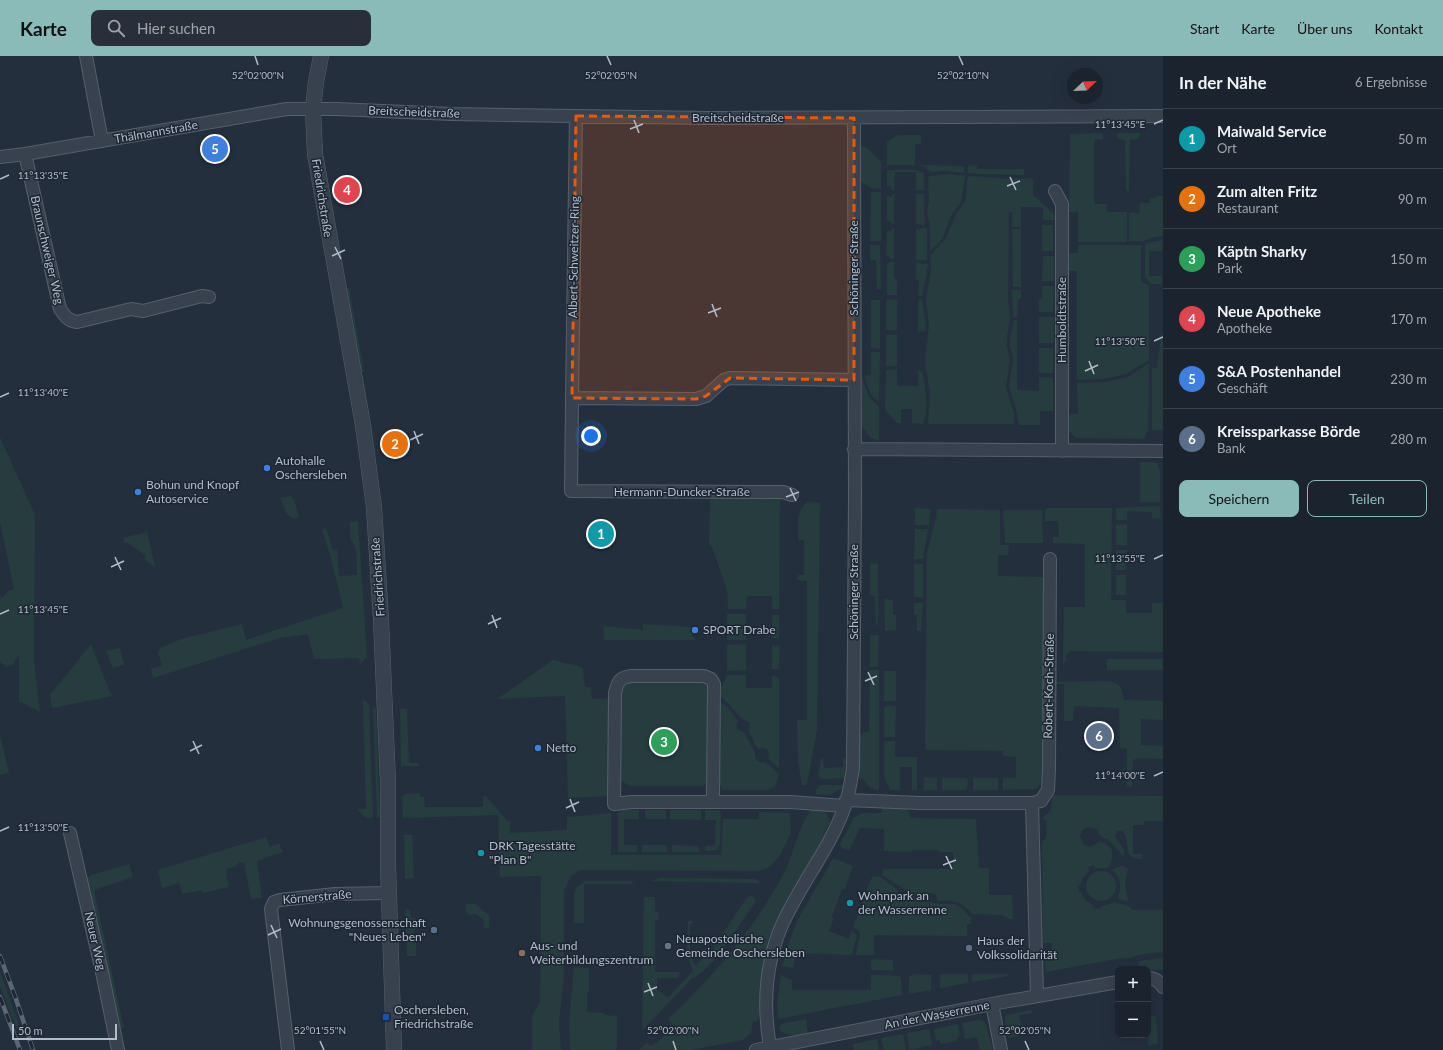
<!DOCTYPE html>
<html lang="de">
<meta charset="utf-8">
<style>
body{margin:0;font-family:Lato,sans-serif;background:#282f3a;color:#f1f3f6}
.controls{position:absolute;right:12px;bottom:12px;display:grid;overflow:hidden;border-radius:8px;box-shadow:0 4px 16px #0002}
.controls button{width:36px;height:36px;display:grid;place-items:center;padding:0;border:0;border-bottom:1px solid #39404a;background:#1b232e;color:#f1f3f6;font:20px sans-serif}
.compass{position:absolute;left:1067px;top:12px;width:36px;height:36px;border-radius:50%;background:#1b232e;box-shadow:0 4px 16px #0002;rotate:67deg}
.scale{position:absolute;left:12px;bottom:10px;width:105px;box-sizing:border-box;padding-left:4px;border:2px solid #b4bcc9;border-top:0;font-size:11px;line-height:14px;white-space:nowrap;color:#b4bcc9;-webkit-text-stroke:3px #1d2633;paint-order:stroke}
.you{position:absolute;left:591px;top:380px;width:14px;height:14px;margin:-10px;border:3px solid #fff;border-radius:50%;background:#1a73e8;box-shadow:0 0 0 6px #1a73e833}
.badge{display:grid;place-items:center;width:26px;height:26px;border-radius:50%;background:#8bbbb9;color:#fff;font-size:13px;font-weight:700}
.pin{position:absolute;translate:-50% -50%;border:2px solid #fff;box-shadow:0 1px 4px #0006}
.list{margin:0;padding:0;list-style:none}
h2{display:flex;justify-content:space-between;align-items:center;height:52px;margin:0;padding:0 16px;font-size:17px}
h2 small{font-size:13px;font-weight:400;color:#a0a4aa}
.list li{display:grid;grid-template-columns:26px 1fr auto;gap:12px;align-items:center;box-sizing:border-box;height:60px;padding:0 16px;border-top:1px solid #39404a}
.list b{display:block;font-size:15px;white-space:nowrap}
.list p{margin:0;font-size:13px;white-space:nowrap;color:#a0a4aa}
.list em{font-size:13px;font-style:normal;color:#a0a4aa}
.actions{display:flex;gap:8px;padding:12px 16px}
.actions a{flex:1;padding:9px 0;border:1px solid #8bbbb9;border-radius:8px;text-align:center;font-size:14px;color:#8bbbb9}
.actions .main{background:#8bbbb9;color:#111}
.icon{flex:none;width:22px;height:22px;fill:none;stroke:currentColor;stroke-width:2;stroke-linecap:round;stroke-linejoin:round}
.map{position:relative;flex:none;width:1163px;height:994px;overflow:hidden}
header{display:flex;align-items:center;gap:24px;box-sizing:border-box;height:56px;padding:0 20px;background:#8bbbb9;color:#111}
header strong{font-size:19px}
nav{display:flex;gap:22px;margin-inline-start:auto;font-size:14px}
.search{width:280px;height:36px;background:#282f3a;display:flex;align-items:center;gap:10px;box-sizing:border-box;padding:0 14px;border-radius:8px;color:#a0a4aa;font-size:15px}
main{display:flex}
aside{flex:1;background:#1b232e}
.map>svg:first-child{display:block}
.green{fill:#263c3f}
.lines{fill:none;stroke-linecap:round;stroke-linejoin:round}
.minor-casing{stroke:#565f6c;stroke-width:14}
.tertiary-casing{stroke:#565f6c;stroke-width:16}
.minor{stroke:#38414e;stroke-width:12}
.tertiary{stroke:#38414e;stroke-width:15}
.rail-casing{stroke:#5a6575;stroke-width:4.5}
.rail{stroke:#1d2633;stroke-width:3;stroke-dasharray:9;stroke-linecap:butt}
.marked{fill:#e8590c;fill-opacity:0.2;stroke:#e8590c;stroke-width:3;stroke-dasharray:8 5;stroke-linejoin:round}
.ticks{fill:none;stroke:#b4bcc9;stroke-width:1.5}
.shop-dot{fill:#3f7fe0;stroke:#1d2633;stroke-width:1.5}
.culture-dot{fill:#0f9aa8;stroke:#1d2633;stroke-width:1.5}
.service-dot{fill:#5c6f8a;stroke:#1d2633;stroke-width:1.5}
.worship-dot{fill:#6b7280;stroke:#1d2633;stroke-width:1.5}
.education-dot{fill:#8d6e63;stroke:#1d2633;stroke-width:1.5}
.transit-dot{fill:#1a4fb4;stroke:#1d2633;stroke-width:1.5}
.labels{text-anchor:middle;stroke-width:3;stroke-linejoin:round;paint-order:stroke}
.street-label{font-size:12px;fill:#b4bcc9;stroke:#1d2633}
.poi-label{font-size:12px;fill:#b4bcc9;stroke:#1d2633;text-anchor:start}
.ticks-label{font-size:10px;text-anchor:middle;fill:#b4bcc9;stroke:#1d2633;stroke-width:3;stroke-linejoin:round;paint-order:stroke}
</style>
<header>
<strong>Karte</strong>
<div class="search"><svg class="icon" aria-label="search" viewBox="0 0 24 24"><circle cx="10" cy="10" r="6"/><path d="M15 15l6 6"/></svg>Hier suchen</div>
<nav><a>Start</a><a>Karte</a><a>Über uns</a><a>Kontakt</a></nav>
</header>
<main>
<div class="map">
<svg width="1163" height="994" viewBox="0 0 1163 994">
<rect width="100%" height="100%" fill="#242f3e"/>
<path class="green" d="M1103,77v6l-9,1v64h13v8h20v30h-49v-30h-9l1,-78z
M1117,77h23l-1,6 -9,1 -1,51h-3l-1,-51 -8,-1z
M898,79h23v9h-6v21h-28v-23z
M861,91h5l15,15v27l-10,-1 -11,-7z
M918,109l46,1v7l-20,-2 -13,1 -6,-5z
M968,109l9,1v3h47v6l-48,-1 -8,-1z
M887,114h29l8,3v17h-8v-18h-21l-1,18h-2l-1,-5 -4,1z
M951,118l14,2 -4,26 -9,12 -9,23 -4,6 -9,8v-23l-3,-17 2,-11 -1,-23 1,-1z
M970,120l41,3 21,-1 1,2v15l21,19 1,6h-12v-13h-22v20h-9v-15h-3l-1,86 2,19 -3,20v10l3,12 -4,28 8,26v11h-85l-1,-3 2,-27 -5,-34 4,-35 -3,-25 5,-30 -1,-14 16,-18 10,-24 10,-14 1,-20 1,-3z
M871,136h10v49h-11z
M892,138h2v30h-2l-2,-3h-3v-25l5,1z
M916,138h8v25l1,6 -9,-1z
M1156,140h7v40l-13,2 -7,3h-14v-28h10l1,-10h10v-5h5z
M1042,169h11v26h-11z
M892,172h2v31h-4l-1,-3h-3l1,-25h4z
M925,172l2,1v31h-11v-31z
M1012,173h9v58h-8z
M1163,184l-1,11h-13v25h13v8h-10l-7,-6v-32l1,-3z
M870,189h10l1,44h-4l-1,-29h-6z
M1078,189h63v36l8,5v74l-23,14 -23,5 -26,1v-109h-12v-18h13z
M1043,200h11v25h-12z
M890,206h4v17h3v16h-10v-31z
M916,207l12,1 -2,13 -4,19h-4l1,-16 -3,-1z
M1042,230h12l-1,26h-14v-13h3z
M349,232l15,84h-4l-15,-83z
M1012,234h9v9h-3l-1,18h-4z
M897,243v32l-11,-1v-30z
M922,243l4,26 -1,6 -7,1v-32z
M871,244h9v49l-9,-1z
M1039,261h15v26h-15z
M1014,264h3v70l22,1v-14l14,1v33h-13v14h-21l-3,-16 -7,-22 4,-28 -3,-13v-8z
M1163,276v98h-11v-62h5l4,-32z
M886,279h11v31h-11z
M1039,292h14v25h-14z
M871,296h9l-1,50 -8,-7 -7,-19 7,-1z
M1149,307l-1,67 -4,9 -68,-1 -7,-7v-17h9l-1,-31 28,-1 23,-5z
M897,313v17h21v-16l4,2c3,12 8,41 0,52l-10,-1v-14h-11v14h-4l-12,-13 1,-40z
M862,322l7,19 10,10v34l-8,-3 -9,-12z
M0,381l35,78 -1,126v20l6,51 -21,-11v-47l-6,11 -7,2 -6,-5v-67l2,3 6,-7 6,-2 -14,-67z
M1140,406h16l4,8v32h-20z
M291,440l3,4 5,17 -5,2 -7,-5 -7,-16z
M722,440h56l4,5 -2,1 -1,107h-7v-13h-25l-1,13h-18l-1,-19 -15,-43 -3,-3 1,-45 10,-1z
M808,446l12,1 -3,227 -10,55h-5l-4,-24 -1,-41h10v-139l-10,-1 1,-5h6v-35h-6c0,-12 -3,-31 10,-38z
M1160,450l1,13 -9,-1v-6l-25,-1v9h-11v-12z
M915,452l16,1 -2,16h-14z
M1047,452h65l-1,92h15v13h26v-10h11v49l-92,-1 -5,4v6l-3,2 1,-56h21v-63l-32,-1v-6h6l-1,-16h-13v-10z
M937,453l63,1v35h9l-1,10h-10v21l45,1 -1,201 -2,7 -3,4 -34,1v-12h13v-21l-13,-1v-5l-78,-1 2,-197 9,-35z
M1003,454h39l1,33h-38z
M358,465l9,136 -7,7 -1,-6 -45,1 -6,-25 -28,4 -127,40 -2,-9 11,-4 -4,-12 2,-5 21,-9 61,-15 4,16 97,-32 -11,-46 -10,-33 4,-1 7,22 4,-1 2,27 18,-1 -1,-27 -6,-10v-16z
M1127,468v21h-11v-20z
M915,473h13l-5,30h-9z
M147,476l8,34h-1l-10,-7 2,-3 -20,-14 -1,2 -2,-6z
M1116,494h11l-1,20h-10z
M870,507l8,1v61h-2l-1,-29 -5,-1z
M914,508h9v33h-9z
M1116,519h10v20h-10z
M884,543l9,1v15h3v15l-11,1z
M914,547h9l-2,28h-4v-16h-3z
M727,558h19v26h-19z
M772,559h7v23h-7z
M643,568l49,3v8l3,3v2h-91l-1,-14 40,4z
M870,579h9l-1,32h-8z
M91,588l19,48 3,4 -61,12 -2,-13z
M746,588v26l-19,1v-26z
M772,589l8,1 -1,23h-7z
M120,592l4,17 -11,3 -7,-17z
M1107,603h56v11h-56z
M553,604l25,6 5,2 2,19h6l1,12 19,-1 -3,98 -40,2 -3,-102 -68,3z
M870,614h9v120c-9,0 -12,-5 -16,-12l-3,1 -2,-5 2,-41 9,-2z
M884,615h12v30h-12z
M727,619h19v13h26v-12l7,1v91l-6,-5 -5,-5 1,-4 -2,-5 -5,-1 -3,1 -3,-3 -8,-16 2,-3 -1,-5 -7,-3 -21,-23 -1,-6z
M1108,625c13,2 14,7 16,19l39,1v19l-22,-1v26l22,1v13l-24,-1 -6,2 -1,27h-5v-38l-7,-1 -1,-40 -45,-2 -1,15h-9v-37h-12v-2z
M629,626h71l5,2 3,3 1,96 -7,3h-73l-10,-7 1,-88 5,-7z
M363,643l6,5 4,114h-7l-9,-9h9z
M720,646l8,6 10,13 -2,3 1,5 7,3 11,21v4l2,4 5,2 3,-1 11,9 3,4 -4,11 -8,4h-44l-4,-8z
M887,649l9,1 -1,31h-11v-30h3z
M373,651l3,2 4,108h-3z
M400,653h7l2,54h10v3h-18z
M0,679l9,38 -9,2z
M884,685h11v16h22v33h-5v-23h-12v23h-10l-6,-14z
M843,701l3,3 -2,18 -22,1 -4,-2 3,-18 2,-1 1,10 19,-1z
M924,721l13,1v12h-14z
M942,722h26l-1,12h-25z
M973,722h25v12h-25z
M820,729h22l-1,4 -11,6 -14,-1v-5z
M420,737v4h4l1,10h58v-11h3l21,25h3v12l57,-3v-13l44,-4v42h110l2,-36h36v-7l31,1 1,20 -11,22 -10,12 -12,4 -177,-1 -9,5 -8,15v86l-5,46 2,28h-29v-34l8,-14 1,-126 -41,1 -2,-62 -95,3 -1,-21 3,-3z
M1052,739l111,1v25h-19l-1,4h-10v29h9v5c-23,0 -9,-19 -20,-28h-5l-2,5 9,14v5h-2l-12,-14 -10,-5 -3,-7 -9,-2 -6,3 -2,6 4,9 6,2 11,-6 10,7c3,8 1,13 -4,20h-12l-1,-3 -6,2 1,4 -6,7 -3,7h-2l1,7h2l4,8 8,5v3l7,1v-2l15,-5 13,4 5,4h30v42l-25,3 -7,3 -15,1 -70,13 -1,-11h7v-18h-9l-1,-100 4,-6 1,-15 -4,-4 8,-8z
M882,752h25l4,10 65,1 3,49h10v27h23l1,24h-4l-7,-4 -29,-1c-13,-12 -17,-14 -35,-13l-2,-6 -4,-2 -5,1 -4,4 -12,-4 -30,-20 3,-5h69v-17h-14v-2h-27l-1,2 -27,-1v-22l-24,-1 -11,23 -10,-5 15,-29 10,-4h17z
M812,753c10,0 15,2 18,12l-14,30 -27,45 -15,32 -11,35 -5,58 -5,1 -2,11 -8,7 -52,10h-51l6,-7 5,3 5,-3 17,-15v-4l-5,-5c45,-42 87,-91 116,-146 9,-17 16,-52 28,-64z
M623,754h16v9h-15v26h13v7h-19v-40z
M645,754h21v9h-21z
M670,754h31v10l-31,-1z
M705,754l15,1 1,4 -1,31 -5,5h-10v-5l10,-1 1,-25h-11z
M404,779h8l2,43 -9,1z
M266,781l4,10 9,-4 4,9 -26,9 5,37 -11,1 -7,-36 -4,-1 -5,5 -7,1 -2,7 3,12 -26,6 -1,-3 -20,4 -3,-11 -17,5 -4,-18z
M642,789h25v7h-25z
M672,789l26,1 1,6h-27z
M833,802l20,8 -8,23h-3l-10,28 2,1 -5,13 20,8 3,-9 5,6 -5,19 -56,-2 -3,15 -11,-2c3,-11 6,-22 10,-32 10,-27 28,-50 41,-76z
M129,808l4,13 -39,13 30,138h-4l-33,-146 1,-4 3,-3z
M1122,810l6,2 -3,17 3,16h-3l-6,-2 -1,-1c3,-12 4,-19 -6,-28z
M1086 830a15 15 0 1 1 30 0a15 15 0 1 1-30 0Z
M879,820l18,13v6l4,5 6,-1 3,-3 29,8h15l8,4 9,10v6h-4v12l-93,-1v20h-18l2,-12 2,-7 -1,-5 -6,-4 19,-50z
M659,822l94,1 5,1 3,3 -109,-2z
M586,825h45l3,3h-50v39h-10v-30l3,-6z
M752,839l4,6c-12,17 -46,73 -64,77l-50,53 2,-134h11v15h4l-1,8h-3v52h25l-2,6h-21v11l11,9 25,-27 -6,-17 1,-33h5v2l-3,1v30l5,12 19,-19 33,-50z
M466,848h9l14,11v14l-5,-2v-7l-8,-6h-4l-1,2 -6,-5z
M405,852l5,2 1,8h5v11l-4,5 -1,5 5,5v12h-9z
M1163,902v11l-15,2v-2h-8l-2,-8z
M874,903l19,1v10h-22v-10z
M574,911l15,1v24l-2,1v19l16,1 6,3 8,-1v32l-1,3h-46l-1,-27z
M0,915l23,65 -3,1 -20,-51z
M912,918l19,1v15l-22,4v-16z
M940,918h28v9l-28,5z
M972,918h35l1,2 -36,6z
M781,919l11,5v10h79v-15l28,1 2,2 1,17 -124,24 -1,-16z
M1031,954l1,3 -13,2 4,20 -15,3 -3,-18 1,-5z
M1148,960h8l2,28 -10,1z
M806,963l2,14c-11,2 -20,5 -29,-4l2,-5z
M980,964l4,2 2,3 7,25h-13l-3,-13 -12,2 -3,-16z
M958,968l2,12 -3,1v4l-17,3v-4l-4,1 -2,-12z
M929,973l3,16 -23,5 -2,-17z
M903,978l3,16h-22l-3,-12z
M877,983l2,11h-25l-1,-6z"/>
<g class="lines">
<defs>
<path id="minor" d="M86,0l16,85
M576,60l-4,282 124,1 10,-3 18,-16 6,-2 124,2
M25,98l35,155c5,7 8,12 17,13l54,-13 12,2 59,-15 7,1
M0,101l25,-3 262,-45h49l116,5 255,4 456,-2
M1055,135l7,13v247
M572,342l-1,93 212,1 9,3
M854,393l309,2
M846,744l75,3h111l9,-2 7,-11 1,-20 1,-211
M713,746l1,-118 -3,-5 -7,-3h-73c-12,2 -13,5 -16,17l-1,111 18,-2h158l55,4
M1032,747l5,193
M70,777l32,139 16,78
M1148,922c7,0 11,3 15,9
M992,948l9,46
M770,991c-7,-41 -5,-83 12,-122 18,-41 48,-76 63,-119 4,-12 6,-26 8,-38l2,-270 -1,-380
M288,994l-17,-141 3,-7 6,-2 55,-6 54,-1
M756,994l236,-46 126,-22"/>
<path id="tertiary" d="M321,0l-5,26 -3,27 2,45 48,271 11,82 7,113 7,162v83l6,185"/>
</defs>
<use href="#minor" class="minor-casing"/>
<use href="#tertiary" class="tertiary-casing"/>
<use href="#minor" class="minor"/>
<use href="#tertiary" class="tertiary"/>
<defs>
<path id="rail" d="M0,900l16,43 17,51
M0,941l20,53"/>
</defs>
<use href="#rail" class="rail-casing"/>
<use href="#rail" class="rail"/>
</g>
<path class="marked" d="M576,60l278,2v262l-124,-2 -24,18 -10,3 -124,-1z"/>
<path class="ticks" d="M255,0l3,9M607,0l4,9M959,0l4,9M634,64l5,13M1154,68l9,-4M630,73l13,-5M1010,121l6,13M0,123l9,-4M1007,130l13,-5M335,191l6,12M332,200l13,-6M712,248l5,13M708,257l13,-5M1154,285l9,-4M1089,305l5,13M1085,315l13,-6M0,341l9,-4M414,375l5,13M410,384l13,-6M790,432l6,13M786,441l13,-5M115,501l6,13M1154,503l9,-4M111,511l13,-6M0,558l9,-4M492,559l5,13M488,568l13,-6M868,616l6,13M865,625l12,-5M193,685l6,13M190,695l12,-6M1154,720l9,-4M570,743l5,13M566,752l13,-6M0,775l9,-4M946,800l6,13M943,809l13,-5M271,869l6,13M268,879l13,-6M648,927l5,13M644,936l13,-5M320,985l4,9M673,985l3,9M1025,985l4,9"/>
<g class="shop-dot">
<circle cx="267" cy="412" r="4"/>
<circle cx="138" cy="436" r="4"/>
<circle cx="695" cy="574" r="4"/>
<circle cx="538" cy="692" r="4"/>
</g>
<g class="culture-dot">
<circle cx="481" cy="797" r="4"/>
<circle cx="850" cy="847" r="4"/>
</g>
<g class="service-dot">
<circle cx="434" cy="874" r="4"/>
<circle cx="969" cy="892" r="4"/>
</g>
<circle class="worship-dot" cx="668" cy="890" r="4"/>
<circle class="education-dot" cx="522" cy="897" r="4"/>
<rect class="transit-dot" x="382" y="957" width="8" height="8" rx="2"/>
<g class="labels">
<g class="street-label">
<text transform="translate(414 56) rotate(2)" y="4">Breitscheidstraße</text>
<text x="738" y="66">Breitscheidstraße</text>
<text transform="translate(156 76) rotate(-10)" y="4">Thälmannstraße</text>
<text transform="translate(322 142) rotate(81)" y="4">Friedrichstraße</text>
<text transform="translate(47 194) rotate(77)" y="4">Braunschweiger Weg</text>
<text transform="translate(574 201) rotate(-89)" y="4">Albert-Schweitzer-Ring</text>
<text transform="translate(854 212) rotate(-90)" y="4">Schöninger Straße</text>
<text transform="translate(1062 264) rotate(-90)" y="4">Humboldtstraße</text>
<text x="682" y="440">Hermann-Duncker-Straße</text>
<text transform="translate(378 521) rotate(-94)" y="4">Friedrichstraße</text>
<text transform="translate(854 536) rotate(-90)" y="4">Schöninger Straße</text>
<text transform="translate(1049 630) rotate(-89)" y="4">Robert-Koch-Straße</text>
<text transform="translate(317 841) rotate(-5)" y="4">Körnerstraße</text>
<text transform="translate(95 885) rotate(77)" y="4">Neuer Weg</text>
<text transform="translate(937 959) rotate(-11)" y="4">An der Wasserrenne</text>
</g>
<g class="poi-label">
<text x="275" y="409">Autohalle<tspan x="275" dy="14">Oschersleben</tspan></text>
<text x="146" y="433">Bohun und Knopf<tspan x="146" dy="14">Autoservice</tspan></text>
<text x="703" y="578">SPORT Drabe</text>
<text x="546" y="696">Netto</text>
<text x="489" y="794">DRK Tagesstätte<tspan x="489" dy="14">"Plan B"</tspan></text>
<text x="858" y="844">Wohnpark an<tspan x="858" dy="14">der Wasserrenne</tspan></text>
<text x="426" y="871" text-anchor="end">Wohnungsgenossenschaft<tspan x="426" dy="14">"Neues Leben"</tspan></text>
<text x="676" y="887">Neuapostolische<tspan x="676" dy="14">Gemeinde Oschersleben</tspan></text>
<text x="977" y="889">Haus der<tspan x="977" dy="14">Volkssolidarität</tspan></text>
<text x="530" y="894">Aus- und<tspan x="530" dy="14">Weiterbildungszentrum</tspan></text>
<text x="394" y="958">Oschersleben,<tspan x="394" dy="14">Friedrichstraße</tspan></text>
</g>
</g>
<g class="ticks-label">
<text x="258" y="23">52°02'00"N</text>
<text x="611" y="23">52°02'05"N</text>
<text x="963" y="23">52°02'10"N</text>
<text x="1120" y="72">11°13'45"E</text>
<text x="43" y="123">11°13'35"E</text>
<text x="1120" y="289">11°13'50"E</text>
<text x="43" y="340">11°13'40"E</text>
<text x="1120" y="506">11°13'55"E</text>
<text x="43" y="557">11°13'45"E</text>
<text x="1120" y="723">11°14'00"E</text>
<text x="43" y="775">11°13'50"E</text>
<text x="320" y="978">52°01'55"N</text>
<text x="673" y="978">52°02'00"N</text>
<text x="1025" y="978">52°02'05"N</text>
</g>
</svg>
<div class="controls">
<button>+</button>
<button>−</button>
</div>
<svg class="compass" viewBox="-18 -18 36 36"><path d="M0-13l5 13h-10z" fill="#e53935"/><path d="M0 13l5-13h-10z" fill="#a0a4aa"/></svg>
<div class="scale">50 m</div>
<div class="you"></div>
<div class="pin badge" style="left:601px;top:478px;background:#0f9aa8">1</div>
<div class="pin badge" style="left:395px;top:388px;background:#e8710a">2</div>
<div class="pin badge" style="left:664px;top:686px;background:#2e9e5b">3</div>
<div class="pin badge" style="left:347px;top:134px;background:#e0444e">4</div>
<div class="pin badge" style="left:215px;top:93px;background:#3f7fe0">5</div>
<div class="pin badge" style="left:1099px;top:680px;background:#5c6f8a">6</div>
</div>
<aside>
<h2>In der Nähe<small>6 Ergebnisse</small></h2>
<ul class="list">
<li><span class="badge" style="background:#0f9aa8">1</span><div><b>Maiwald Service</b><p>Ort</p></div><em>50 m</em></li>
<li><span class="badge" style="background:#e8710a">2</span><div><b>Zum alten Fritz</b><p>Restaurant</p></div><em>90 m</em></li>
<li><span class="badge" style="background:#2e9e5b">3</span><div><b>Käptn Sharky</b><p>Park</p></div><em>150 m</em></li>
<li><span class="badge" style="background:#e0444e">4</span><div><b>Neue Apotheke</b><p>Apotheke</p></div><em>170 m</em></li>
<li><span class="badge" style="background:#3f7fe0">5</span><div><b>S&amp;A Postenhandel</b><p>Geschäft</p></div><em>230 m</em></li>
<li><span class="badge" style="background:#5c6f8a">6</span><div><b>Kreissparkasse Börde</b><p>Bank</p></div><em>280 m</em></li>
</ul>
<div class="actions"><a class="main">Speichern</a><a>Teilen</a></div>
</aside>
</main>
